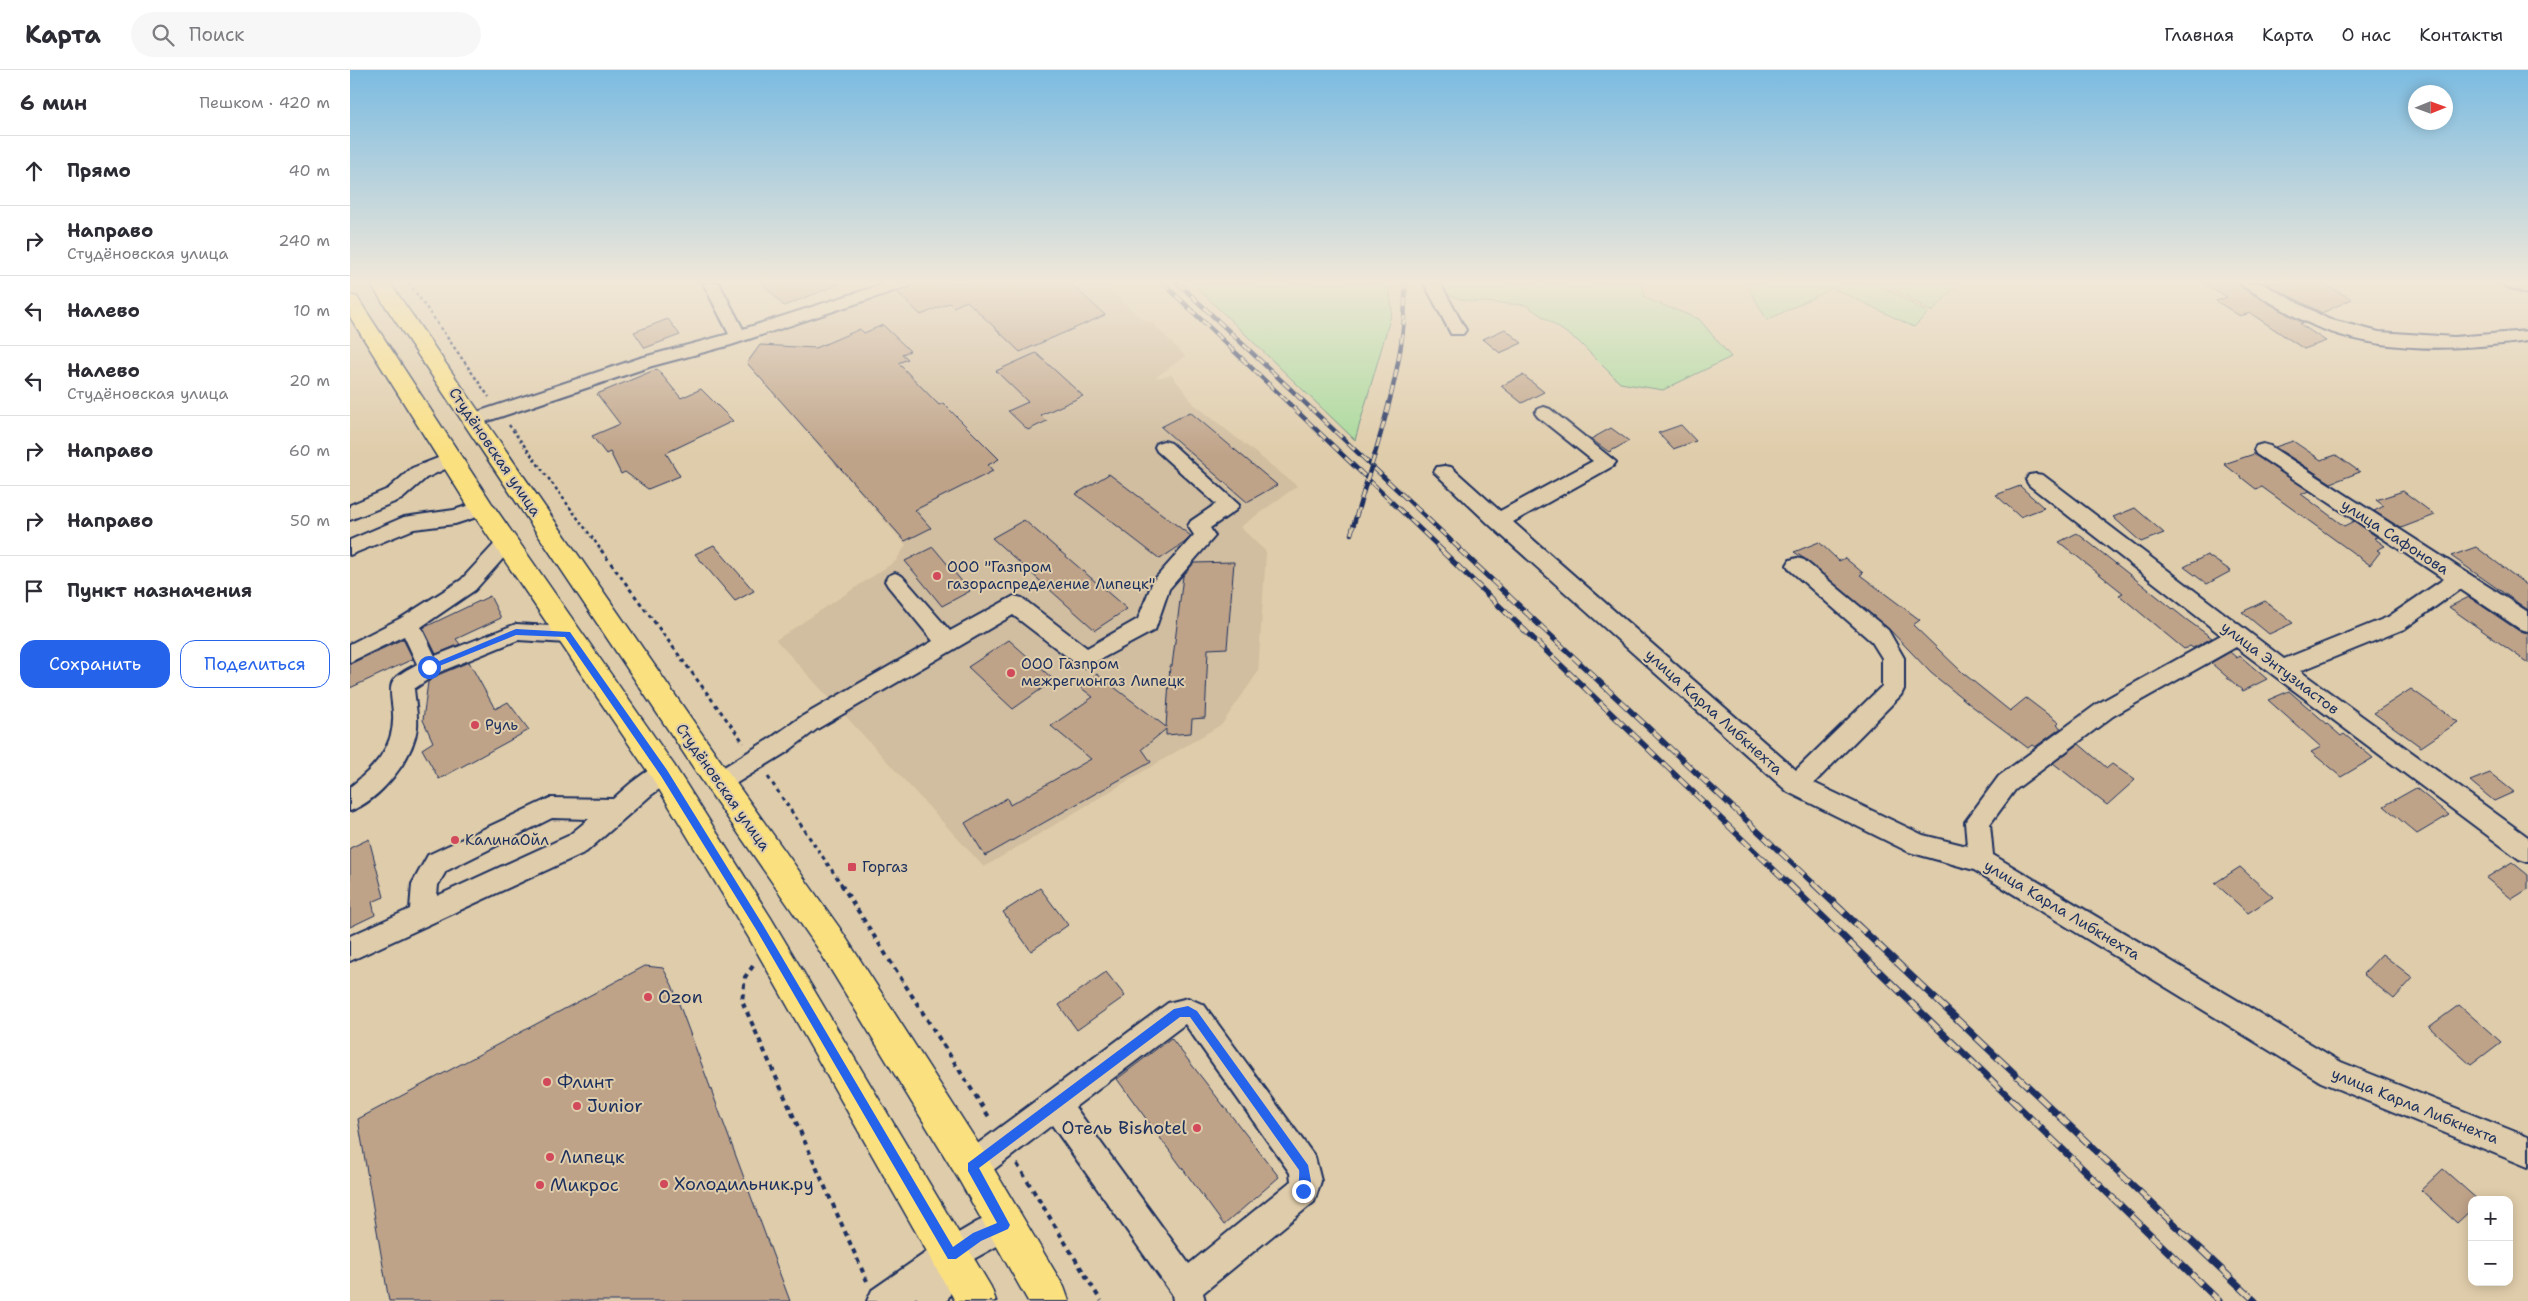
<!DOCTYPE html>
<html lang="ru">
<meta charset="utf-8">
<style>
body{margin:0;font-family:"Shantell Sans",sans-serif;background:#f7f7f7;color:#2b2b33}
.controls{position:absolute;right:15px;bottom:15px;display:grid;overflow:hidden;border-radius:10px;box-shadow:0 2px 12px #0003}
.controls button{width:45px;height:45px;display:grid;place-items:center;padding:0;border:0;border-bottom:1px solid #e1e1e2;background:#fff;color:#2b2b33;font:25px sans-serif}
.compass{position:absolute;left:2058px;top:15px;width:45px;height:45px;border-radius:50%;background:#fff;box-shadow:0 2px 12px #0003;rotate:89deg}
.stop{position:absolute;width:15px;height:15px;margin:-11px;border:4px solid #2563eb;border-radius:50%;background:#fff}
.stop.end{background:#2563eb;border-color:#fff;box-shadow:0 1px 5px #0008}
.list{margin:0;padding:0;list-style:none}
h2{display:flex;justify-content:space-between;align-items:center;height:65px;margin:0;padding:0 20px;font-size:21px}
h2 small{font-size:16px;font-weight:400;color:#7c7c81}
.list li{display:grid;grid-template-columns:32px 1fr auto;gap:15px;align-items:center;box-sizing:border-box;height:70px;padding:0 20px;border-top:1px solid #e1e1e2}
.list b{display:block;font-size:19px;white-space:nowrap}
.list p{margin:0;font-size:16px;white-space:nowrap;color:#7c7c81}
.list em{font-size:16px;font-style:normal;color:#7c7c81}
.actions{display:flex;gap:10px;padding:15px 20px}
.actions a{flex:1;padding:11px 0;border:1px solid #2563eb;border-radius:15px;text-align:center;font-size:18px;color:#2563eb}
.actions .main{background:#2563eb;color:#fff}
.icon{flex:none;width:28px;height:28px;fill:none;stroke:currentColor;stroke-width:2;stroke-linecap:round;stroke-linejoin:round}
.map{position:relative;flex:none;width:2178px;height:1231px;overflow:hidden}
header{display:flex;align-items:center;gap:30px;box-sizing:border-box;height:70px;padding:0 25px;background:#fff;border-bottom:1px solid #e1e1e2}
header strong{font-size:24px}
nav{display:flex;gap:28px;margin-inline-start:auto;font-size:18px}
.search{width:350px;height:45px;background:#f7f7f7;display:flex;align-items:center;gap:12px;box-sizing:border-box;padding:0 18px;border-radius:28px;color:#7c7c81;font-size:19px}
main{display:flex}
aside{flex:1;background:#fff}
.map>svg:first-child{display:block}
.built{fill:#d1bd9f}
.green{fill:#a7d99a;stroke:#61847c}
.building{fill:#bfa389;stroke:#1b2f5e}
.lines{fill:none;stroke-linecap:round;stroke-linejoin:round}
.minor-casing{stroke:#1b2f5e;stroke-width:4}
.major-casing{stroke:#1b2f5e;stroke-width:3}
.path-far2{stroke:#1b2f5e;stroke-width:2.5;stroke-dasharray:3 3;stroke-linecap:butt}
.path-far1{stroke:#1b2f5e;stroke-width:3;stroke-dasharray:4 4;stroke-linecap:butt}
.path{stroke:#1b2f5e;stroke-width:4;stroke-dasharray:5 5;stroke-linecap:butt}
.minor{fill:#dfccaa;fill-rule:evenodd}
.major{fill:#fbe080;fill-rule:evenodd}
.rail-far2-casing{stroke:#1b2f5e;stroke-width:4.5}
.rail-far1-casing{stroke:#1b2f5e;stroke-width:5.5}
.rail-casing{stroke:#1b2f5e;stroke-width:7}
.rail-far2{stroke:#dfccaa;stroke-width:3;stroke-dasharray:9;stroke-linecap:butt}
.rail-far1{stroke:#dfccaa;stroke-width:4;stroke-dasharray:11;stroke-linecap:butt}
.rail{stroke:#dfccaa;stroke-width:5;stroke-dasharray:14;stroke-linecap:butt}
.route{fill:#2563eb}
.poi-dot{fill:#d1495b;stroke:#dfccaa;stroke-width:2}
.labels{text-anchor:middle;stroke-width:4;stroke-linejoin:round;paint-order:stroke}
.street-label{font-size:15px;fill:#1b2f5e;stroke:#dfccaa}
.poi-label{font-size:15px;fill:#1b2f5e;stroke:#dfccaa;text-anchor:start}
.near-poi-label{font-size:18px;fill:#1b2f5e;stroke:#dfccaa;text-anchor:start}
</style>
<header>
<strong>Карта</strong>
<div class="search"><svg class="icon" aria-label="search" viewBox="0 0 24 24"><circle cx="10" cy="10" r="6"/><path d="M15 15l6 6"/></svg>Поиск</div>
<nav><a>Главная</a><a>Карта</a><a>О нас</a><a>Контакты</a></nav>
</header>
<main>
<aside>
<h2>6 мин<small>Пешком · 420 m</small></h2>
<ul class="list">
<li><svg class="icon" aria-label="ahead" viewBox="0 0 24 24"><path d="M12 20V5M6 11l6-6 6 6"/></svg><div><b>Прямо</b></div><em>40 m</em></li>
<li><svg class="icon" aria-label="right" viewBox="0 0 24 24"><path d="M7 20v-9h11M14 6l5 5-5 5"/></svg><div><b>Направо</b><p>Студёновская улица</p></div><em>240 m</em></li>
<li><svg class="icon" aria-label="left" viewBox="0 0 24 24"><path d="M17 20v-9H6M10 6l-5 5 5 5"/></svg><div><b>Налево</b></div><em>10 m</em></li>
<li><svg class="icon" aria-label="left" viewBox="0 0 24 24"><path d="M17 20v-9H6M10 6l-5 5 5 5"/></svg><div><b>Налево</b><p>Студёновская улица</p></div><em>20 m</em></li>
<li><svg class="icon" aria-label="right" viewBox="0 0 24 24"><path d="M7 20v-9h11M14 6l5 5-5 5"/></svg><div><b>Направо</b></div><em>60 m</em></li>
<li><svg class="icon" aria-label="right" viewBox="0 0 24 24"><path d="M7 20v-9h11M14 6l5 5-5 5"/></svg><div><b>Направо</b></div><em>50 m</em></li>
<li><svg class="icon" aria-label="arrive" viewBox="0 0 24 24"><path d="M6 21V4h12l-3 4 3 4H6"/></svg><div><b>Пункт назначения</b></div></li>
</ul>
<div class="actions"><a class="main">Сохранить</a><a>Поделиться</a></div>
</aside>
<div class="map">
<svg width="2178" height="1231" viewBox="0 0 2178 1231">
<rect width="100%" height="100%" fill="#dfccaa"/>
<filter id="ink" filterUnits="userSpaceOnUse"><feTurbulence type="fractalNoise" baseFrequency=".02" numOctaves="2"/><feDisplacementMap in="SourceGraphic" scale="10" xChannelSelector="R" yChannelSelector="G"/><feConvolveMatrix kernelMatrix="1 2 1 2 8 2 1 2 1" color-interpolation-filters="sRGB"/></filter>
<g filter="url(#ink)">
<path class="built" d="M581,213h171l42,38 8,2 33,33 -30,22 17,-3 22,29 103,82 -57,41 26,25 -8,120 -36,52 -238,143 -208,-227 120,-79 10,-16 -159,-182 19,-26 13,-7z"/>
<path class="green" d="M842,213h197l3,29 -37,128z
M1085,213h207l3,15 54,21 32,38 -68,33 -43,-7 -42,-42 -52,-36 -58,-4 -27,-8z
M1396,213h132l50,30 -14,14 -81,-39 -66,32z
M1534,213h75l-27,29z"/>
<path class="building" d="M412,213h78v1l-56,22z
M563,213h157l35,32 -85,37 -53,-51 -14,6 -4,-4 -28,12 -24,-23 13,-4z
M1853,213h36l3,5 61,35 -3,1 26,17 -22,8 -54,-36 -10,3 -24,-15 11,-4z
M1915,213h57l30,16 -30,14z
M318,249l12,16 -35,13 -11,-16z
M533,255l27,26 -8,3 6,5 -10,4 41,42 4,-2 56,56 -11,6 5,6 -78,39 16,18 -26,13 -158,-178 13,-18 56,3 44,-19 4,4z
M1155,259l17,14 -22,10 -17,-14z
M686,283l47,43 -42,19 6,6 -19,9 -20,-19 20,-9 -32,-31z
M307,299l24,29 20,-9 32,32 -67,32 14,23 -32,13 -23,-17 -4,2 -11,-22 -4,2 -14,-18 28,-12 -23,-30z
M1173,305l21,17 -22,11 -21,-17z
M840,342l87,73 -30,17 -86,-75z
M1331,355l15,16 -23,8 -15,-16z
M1261,358l18,13 -20,11 -18,-13z
M1943,371l28,19 15,-5 24,17 -29,11 -56,-36z
M1904,384l55,37 -8,3 43,32 10,-5 23,16 -3,1 11,8 -8,4 3,2 -10,13 -108,-78 -6,2 -32,-25z
M759,404l82,62 -7,7 -24,16 -84,-65z
M1670,416l24,22 -24,9 -24,-22z
M2053,421l32,24 -34,13 -27,-17 10,-5 -8,-6z
M1785,438l29,25 -23,9 -28,-25z
M674,450l103,89 -32,21 -103,-92z
M1727,463l110,87 25,18 -19,10 -3,-2 -6,3 -65,-54 4,-2 -64,-51z
M1469,472l20,19 6,-3 18,15 -3,2 60,45 -7,5 50,48 47,38 16,-13 33,25 -2,2 4,3 -26,19 -3,-2 -4,3 -56,-42 -41,-33 -42,-44 -84,-70 -11,-7z
M364,475l40,46 -19,10 -40,-47z
M583,477l37,44 -28,15 -37,-45z
M2126,477l52,39v24l-77,-54z
M1857,485l24,16 -24,13 -23,-17z
M884,492l-7,86 -19,1 -3,69 -13,1 -1,14 -25,2v-6l-24,20 9,13 -166,94 -20,-33 42,-25 3,7 81,-46 -40,-33 42,-29 -13,-10 17,-13 69,53 4,-61h2l11,-90 11,-13z
M140,526l11,22 -45,21 4,5 -24,10 -13,-26z
M2119,527l50,34 9,2v30l-79,-56z
M1915,531l28,22 -24,11 -27,-22z
M53,569l10,20 -63,29v-24z
M659,570l45,40 -41,29 -45,-42z
M1880,582l7,6 3,-2 27,23 -24,12 -32,-28z
M119,592l26,47 13,-7 21,28 -90,49 -17,-30 11,-7 -10,-22 5,-38 10,-7z
M2061,619l47,33 -37,25 -47,-34z
M1939,621l52,45 3,-2 29,24 -32,19 -30,-25 10,-5 -53,-47z
M1729,674l28,24 5,-4 23,16 -28,25 -54,-42z
M2140,703l24,19 -20,9 -24,-20z
M2066,718l33,27 -32,19 -33,-28z
M19,769l15,58 -12,5 3,13 -25,12v-79z
M2162,792l16,13v14l-16,10 -26,-21z
M1890,797l33,30 -25,16 -33,-30z
M690,818l28,37 -37,26 -28,-39z
M2032,884l31,24 -19,21 -31,-25z
M295,896l18,2 9,17 118,316h-401l-31,-182z
M756,902l19,24 -48,34 -18,-25z
M2109,935l42,37 -30,23 -42,-38z
M821,968l108,139 -55,48 -107,-146z
M2093,1099l35,31h-6v9l-15,14 -36,-33z"/>
<g class="lines">
<defs>
<path id="minor" d="M353,213h16l24,46 144,-46h24l-2,3 -178,59 -79,21 -173,58h-14l-2,-4 2,-4 175,-58 89,-24z
M1074,213h16l26,47 -3,4h-12z
M1891,213h20l67,36 51,13 75,5 74,-6v10c-69,9 -145,13 -211,-14 -26,-11 -49,-27 -74,-41z
M2153,213h25v11l-23,-8z
M1194,337l6,2 66,53 -3,4 -100,56 283,248 86,-84v-28l-10,-16 -82,-72 -3,-5 3,-5 7,-2 7,2 84,70 16,28v31l-3,6 -87,88 109,52 44,11 -2,-24 34,-46 98,-72 124,-69 -192,-150 -3,-5 3,-5 7,-1 7,1 241,184 104,-42 56,-38 -188,-125 -2,-4 2,-4 7,-2 7,2 258,166v19l-8,-2 -60,-40 -56,40 -104,42 228,166v25l-9,-3 -283,-212 -123,69 -98,74 -25,34 3,31 348,207 187,75v30l-207,-85 -347,-212 -65,-18 -121,-60 -297,-266 -57,-54 3,-5 7,-1 7,1 49,44 93,-50 -55,-44 -3,-4 3,-4z
M814,371l7,2 68,62 -3,5 -26,18 5,8 -46,53 -14,41 -69,37 -8,-2 -65,-50 -196,114 -30,23 -60,37 -8,3 -8,-3 -4,-7 4,-7 60,-37 30,-21 132,-76 -45,-55 -3,-5 3,-5 7,-3 7,3 48,55 64,-35 8,2 65,50 51,-29 15,-38 41,-46 -6,-9 3,-5 25,-17 -59,-53 -2,-4 2,-4z
M101,383l7,2 3,4 -3,4 -32,15 -24,21 -52,21v-15l38,-16 24,-21z
M132,431l7,2 3,5 -3,5 -34,11 -41,5 -64,26v-15l54,-23 50,-7z
M157,466l7,2 3,5 -42,47 -54,37 14,29 81,-32 51,3 8,2 3,6 -3,6 -8,2 -49,-3 -81,33 -23,16c1,12 4,25 3,38 -3,31 -38,74 -67,84v-24c24,-19 45,-40 43,-73 0,-9 -4,-23 -1,-31 3,-8 17,-14 25,-19l-13,-28 -54,26v-18l51,-26 60,-38 39,-42z
M314,693l8,3 4,7 -4,7 -22,16 -64,56 -236,109v-25l60,-27 2,-25 16,-29 122,-57 63,1c15,-14 32,-29 51,-36zM202,748l37,1 -21,17 -131,60 1,-11 8,-14z
M838,928l16,7 111,152 6,24 -7,21 -111,91 2,8h-32l-1,-7 -120,-169 -69,53 -11,4 -11,-4 -4,-11 4,-11 207,-153zM835,954l105,149 1,8 -102,83 -114,-157z
M654,1140l11,4 4,11 -4,11 -52,29 -16,36h-32l2,-4 -6,4h-44l5,-11 59,-41 46,-27z"/>
<path id="major" d="M20,213h20l339,490 110,154 146,227 79,133 5,14h-41l-69,-121 -142,-233 -108,-156z
M0,225l7,2 134,205 183,263 97,153 220,369 5,14h-41l-206,-363 -95,-157 -181,-267 -123,-197z"/>
</defs>
<use href="#minor" class="minor-casing"/>
<use href="#major" class="major-casing"/>
<path class="path-far2" d="M59,213l80,114
M159,355l93,126"/>
<path class="path-far1" d="M251,480l143,193
M418,707l74,108"/>
<path class="path" d="M491,814l150,236
M403,896l-8,11 -3,24 125,280
M667,1094l84,137"/>
<use href="#minor" class="minor"/>
<use href="#major" class="major"/>
<defs>
<path id="rail-far2" d="M813,213l280,268
M828,213l284,268
M1001,464c22,-78 57,-170 54,-251"/>
<path id="rail-far1" d="M1091,480l349,335
M1110,480l355,335"/>
<path id="rail" d="M1439,814l430,417
M1464,814l441,417"/>
</defs>
<use href="#rail-far2" class="rail-far2-casing"/>
<use href="#rail-far1" class="rail-far1-casing"/>
<use href="#rail" class="rail-casing"/>
<use href="#rail-far2" class="rail-far2"/>
<use href="#rail-far1" class="rail-far1"/>
<use href="#rail" class="rail"/>
</g>
</g>
<linearGradient id="sky" x2="0" y2="1"><stop stop-color="#7bbbe1"/><stop offset="0.55" stop-color="#f1e8d9"/><stop offset="1" stop-color="#f1e8d9" stop-opacity="0"/></linearGradient>
<rect width="2178" height="385" fill="url(#sky)"/>
<path class="route" d="M166,559l54,3 97,138 96,155 190,322 20,-14 24,-10 -29,-52v-8l206,-154 14,-3 9,5 111,154 3,16 -4,14h-8c-2,-7 1,-17 0,-25l-109,-153h-10l-201,151 31,57 -2,4 -27,12 -25,18h-8l-191,-328 -96,-155 -96,-139 -49,-2 -84,34 -7,-2z"/>
<g class="poi-dot">
<circle cx="587" cy="506" r="5"/>
<circle cx="661" cy="603" r="5"/>
<circle cx="125" cy="655" r="5"/>
<circle cx="105" cy="770" r="5"/>
<rect x="497" y="792" width="10" height="10" rx="2.5"/>
<circle cx="298" cy="927" r="5"/>
<circle cx="197" cy="1012" r="5"/>
<circle cx="227" cy="1036" r="5"/>
<circle cx="847" cy="1058" r="5"/>
<circle cx="200" cy="1087" r="5"/>
<circle cx="314" cy="1114" r="5"/>
<circle cx="190" cy="1115" r="5"/>
</g>
<g class="labels">
<g class="street-label">
<text transform="translate(145 382) rotate(56)" y="5">Студёновская улица</text>
<text transform="translate(2045 467) rotate(33)" y="5">улица Сафонова</text>
<text transform="translate(1930 598) rotate(37)" y="5">улица Энтузиастов</text>
<text transform="translate(1364 642) rotate(42)" y="5">улица Карла Либкнехта</text>
<text transform="translate(373 717) rotate(55)" y="5">Студёновская улица</text>
<text transform="translate(1712 840) rotate(31)" y="5">улица Карла Либкнехта</text>
<text transform="translate(2065 1036) rotate(22)" y="5">улица Карла Либкнехта</text>
</g>
<g class="poi-label">
<text x="597" y="502">ООО "Газпром<tspan x="597" dy="17">газораспределение Липецк"</tspan></text>
<text x="671" y="599">ООО Газпром<tspan x="671" dy="17">межрегионгаз Липецк</tspan></text>
<text x="135" y="660">Руль</text>
<text x="115" y="775">КалинаОйл</text>
<text x="512" y="802">Горгаз</text>
</g>
<g class="near-poi-label">
<text x="308" y="933">Ozon</text>
<text x="207" y="1018">Флинт</text>
<text x="237" y="1042">Junior</text>
<text x="837" y="1064" text-anchor="end">Отель Bishotel</text>
<text x="210" y="1093">Липецк</text>
<text x="324" y="1120">Холодильник.ру</text>
<text x="200" y="1121">Микрос</text>
</g>
</g>
</svg>
<div class="controls">
<button>+</button>
<button>−</button>
</div>
<svg class="compass" viewBox="-18 -18 36 36"><path d="M0-13l5 13h-10z" fill="#e53935"/><path d="M0 13l5-13h-10z" fill="#7c7c81"/></svg>
<div class="stop" style="left:79px;top:597px"></div>
<div class="stop end" style="left:953px;top:1121px"></div>
</div>
</main>
